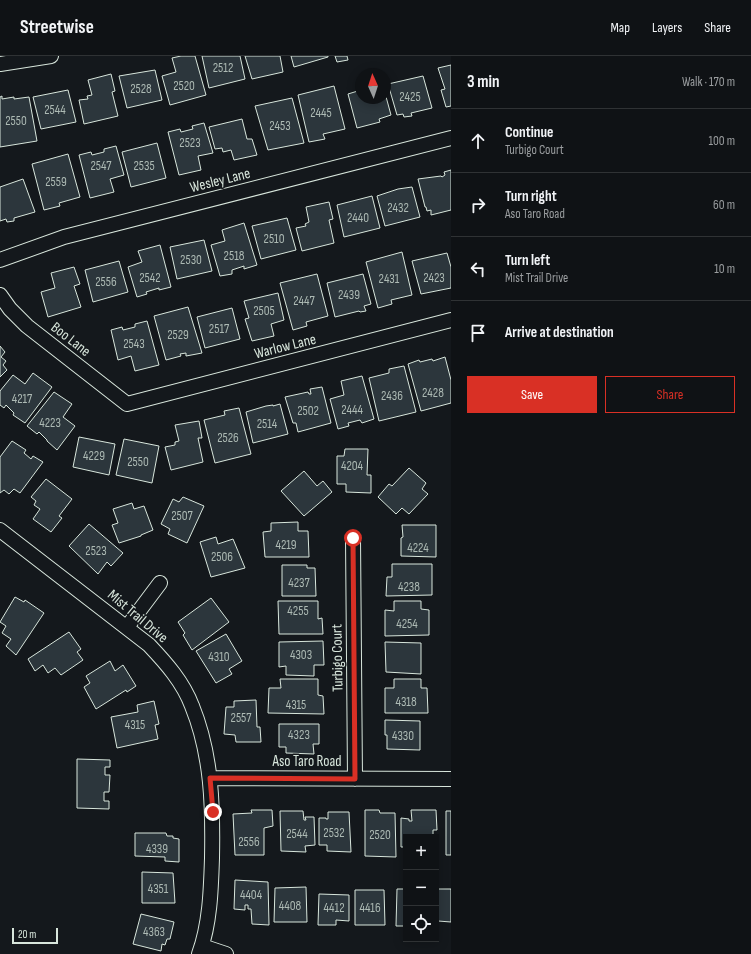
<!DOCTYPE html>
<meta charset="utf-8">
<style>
body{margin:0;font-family:"Sofia Sans Condensed",sans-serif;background:#1d2022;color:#f1f3f6}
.controls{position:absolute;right:12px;bottom:12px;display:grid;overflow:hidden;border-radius:0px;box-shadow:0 2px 10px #0003}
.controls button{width:36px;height:36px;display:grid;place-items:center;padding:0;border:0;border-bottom:1px solid #2f3234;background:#0f1215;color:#f1f3f6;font:20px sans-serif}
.compass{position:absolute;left:355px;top:12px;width:36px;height:36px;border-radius:50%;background:#0f1215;box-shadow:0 2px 10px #0003;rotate:357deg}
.scale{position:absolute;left:12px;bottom:10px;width:46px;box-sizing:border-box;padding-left:4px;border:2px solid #d8e6dc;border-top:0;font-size:11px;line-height:14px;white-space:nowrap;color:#d8e6dc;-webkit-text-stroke:3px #14181c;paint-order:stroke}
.stop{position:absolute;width:12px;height:12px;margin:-9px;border:3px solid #d93025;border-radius:50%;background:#fff}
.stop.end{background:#d93025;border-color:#fff;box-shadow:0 1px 4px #0008}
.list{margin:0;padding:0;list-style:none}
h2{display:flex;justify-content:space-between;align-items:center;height:52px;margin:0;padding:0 16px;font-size:17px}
h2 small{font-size:13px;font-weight:400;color:#9b9ea0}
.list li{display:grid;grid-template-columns:26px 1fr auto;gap:12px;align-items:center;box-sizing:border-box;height:64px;padding:0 16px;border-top:1px solid #2f3234}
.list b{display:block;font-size:15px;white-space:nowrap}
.list p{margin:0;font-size:13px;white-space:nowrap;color:#9b9ea0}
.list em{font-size:13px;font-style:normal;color:#9b9ea0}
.actions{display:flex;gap:8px;padding:12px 16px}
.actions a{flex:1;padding:9px 0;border:1px solid #d93025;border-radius:0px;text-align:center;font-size:14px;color:#d93025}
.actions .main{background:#d93025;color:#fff}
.icon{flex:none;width:22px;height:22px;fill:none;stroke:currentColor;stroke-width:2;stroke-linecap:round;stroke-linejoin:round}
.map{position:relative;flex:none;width:451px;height:898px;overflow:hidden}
header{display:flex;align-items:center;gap:24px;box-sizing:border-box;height:56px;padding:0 20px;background:#0f1215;border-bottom:1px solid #2f3234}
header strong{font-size:19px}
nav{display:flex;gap:22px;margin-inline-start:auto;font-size:14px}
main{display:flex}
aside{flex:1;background:#0f1215}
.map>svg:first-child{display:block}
.building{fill:#2c363c;stroke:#d8e6dc}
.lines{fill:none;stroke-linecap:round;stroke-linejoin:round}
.street-casing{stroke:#d8e6dc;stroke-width:16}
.street{stroke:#14181c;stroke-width:14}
.route{stroke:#d93025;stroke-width:5}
.labels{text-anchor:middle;stroke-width:3;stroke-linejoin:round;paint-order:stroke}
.number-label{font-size:13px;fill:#adbab4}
.street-label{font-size:15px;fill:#d8e6dc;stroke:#14181c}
</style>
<header>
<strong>Streetwise</strong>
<nav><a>Map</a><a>Layers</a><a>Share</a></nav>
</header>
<main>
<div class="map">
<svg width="451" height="898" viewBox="0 0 451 898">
<rect width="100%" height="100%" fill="#14181c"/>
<path class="building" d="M181,0h14l11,39 -36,10 -8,-29 14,-4 -4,-14z
M202,0h38l5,23 -36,9z
M245,0h35l3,16 -31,7z
M291,0h37v1l-34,10z
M335,0h12l1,4 -11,2z
M451,9v41l-5,1 -5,-17 4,-1 -7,-21z
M155,14l7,30 -35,8 -8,-32z
M111,18l4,17 -3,1 6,24 -34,8 -5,-24 9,-1 -1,-3 5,-1 -4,-15z
M423,20l9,32 -21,5 1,3 -8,1 -1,-3 -6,1 -9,-31z
M334,30l11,43 -22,5 2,5 -16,3 -11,-47z
M68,34l8,32 -35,7 -8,-32z
M361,34v8h24v-5l6,22 -12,4 1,3 -23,6 -9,-34z
M2,40v3l12,-2v2l15,-2 8,44 -37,6v-50z
M292,42l12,45 -36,7 -13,-44z
M242,63l5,20h5l5,16 -23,5 -3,-10 -8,2 -1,-4 -7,1 -6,-22z
M204,67l9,30 -15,3 3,14 -22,5 -11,-43 12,-3 1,3 12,-3 -1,-3z
M157,87l9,35 -35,9 -9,-35z
M116,90l8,29 -14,4 4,13 -24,6 -11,-43 12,-3 1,3 12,-3v-3z
M68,98l12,43 -21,6 1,3 -16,4 -12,-46z
M451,114v40l-20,5v-5l-4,1 -1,-4h-1l-7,-28 23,-3 1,1 3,-2 -1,-3z
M23,123l12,33 -21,6v3l-7,1 -1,-3 -6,2v-34z
M412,131l8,30 -35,9 -8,-30 21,-7z
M372,140l8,32 -36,9 -7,-32z
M329,146l4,17 -4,1 5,23 -32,8 -6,-23 10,-2 -1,-2 4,-2 -3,-15z
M287,162l9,32 -35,9 -9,-33z
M244,167l13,42 -13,4v-3l-12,4v4l-12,2 -9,-31 14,-4 -3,-11z
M204,184l8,31 -35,8 -7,-32z
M160,189l11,42 -12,3v-2l-13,4 1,2 -10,3 -9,-30 14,-5 -4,-11z
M402,196l10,43 -21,5 1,4 -14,4 -12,-46z
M447,197l4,14v21l-30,6 -9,-33z
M119,205l9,31 -35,10 -8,-32z
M74,211l6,17 -6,2 7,21 -33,10 -7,-25 14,-4 -4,-15z
M317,218l11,42 -22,6 1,4 -14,4 -13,-47z
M363,218l8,30 -7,2 2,5 -6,1 -1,-1 -24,6 -8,-34z
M278,237l6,27 -13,4 3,12 -22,5 -7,-22 4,-1 -5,-17z
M188,251l14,46 -16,3v-3l-6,1 1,2 -15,4 -12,-44z
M232,252l8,31 -35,9 -8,-31z
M147,265l12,44 -24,6 -4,-15 -13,4 -7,-30 11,-3 1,3 12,-3v-3z
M0,290l5,6 -4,5 5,4 -3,4 4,5 -7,7z
M445,301l6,23v23l-30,8 -13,-47 11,-4 1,2 12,-3 1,2z
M404,310l12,46 -37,9 -10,-43 20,-5v-4z
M33,317l19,14 -27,36 -12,-8 1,-2 -8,-8 -2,3 -4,-3v-14l13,-16 12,9z
M362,320l12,43 -12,4 -2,-3 -12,3 1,3 -11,3 -8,-30 14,-4 -3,-14z
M322,331l9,36 -33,9 -2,-9h-3l-8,-26 23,-5 1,2h2l-1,-5z
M54,336l18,12 -9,13 12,9 -18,24 -10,-9v-1l-8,-8 -2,2 -10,-8z
M280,348l8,30 -35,9 -7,-31 20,-6 7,-1v1z
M239,352l12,46 -36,9 -11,-43 21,-5 -1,-4z
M199,365l3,17h-4l5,24 -32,8 -6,-23 10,-2v-3l4,-1 -4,-16z
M79,381l36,7 -6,31 -36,-8z
M124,383l35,7 -7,37 -36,-8z
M12,385l14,9 -2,3 7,6 2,-3 10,6 -23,31 -6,-4 -5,5 -5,-4 -4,3v-36z
M345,393h23l-1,26h4v18l-25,-1v-8h-9v-28h7z
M409,412l17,15 -4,6 6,5 -19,20 -7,-6 -6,6 -18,-17 11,-13 3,2z
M304,415l13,15 6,-5 9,11 -28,24 -23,-25z
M46,423l26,20 -13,17 3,2 -11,14 -18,-13 7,-10 -6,-4 2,-4 -5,-4z
M183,441l21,9 -17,37 -19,-9 2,-5 -9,-5 12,-25 6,3z
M132,447l2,6 10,-3 9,24 -12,5v1l-22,7 -7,-18 6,-2 -5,-14z
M298,466v9h10l1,26h-44l-2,-25 8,-1v-8z
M89,468l34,29 -12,13 -4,-4 -9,12 -29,-28z
M402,469h34v32l-35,-1v-18l2,-1z
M216,481l2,7 15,-5 12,29 -34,9 -11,-35z
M392,508h40v31l-46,1 1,-19h5z
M282,509h25v3h8l1,28h-34z
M15,541l9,5 1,-2 19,13 -28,42 -10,-9 5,-7 -9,-6 4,-7 -6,-4z
M211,542l18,24 -37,28 -9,-15 2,-2 -7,-11z
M278,545h40v18l4,-1 1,16h-44z
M394,545h27v8l8,1v25l-44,1v-26l9,1z
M69,576l12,17 -4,3 6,8 -22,15 -6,-7 -7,5 -5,-8 -8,6 -7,-12z
M226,578l16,27 -13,8 3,5 -16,9 -20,-32z
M323,585l1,24h-10v11l-28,-1v-9l-7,1v-25z
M385,586l36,1v31l-35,-2z
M110,605l5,10 8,-6 13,21 -9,6 -1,-2 -30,19 -12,-22 6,-4 -4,-7z
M280,623h38v16l5,1 1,18 -56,-1 1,-25h12z
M394,623h27v9h6l1,25h-43v-25h9z
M256,644l1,27h3l1,15h-25l-1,-7 -11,-1 2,-27h8v-6z
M154,645l5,23 -4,1 3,14 -41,9 -6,-31 27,-5 -1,-7z
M385,664l35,1v29l-33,-1v-14h-2z
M279,668h40v20h-6l1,10 -28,-1v-6h-7z
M77,703l33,1v7h-5v8h5l-1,17h-5v9h5v8l-32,-1z
M251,754h21l1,16 -9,2v27h-29l-2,-41 19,-1z
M365,754h14l1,3h15l1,44 -31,-1z
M411,754h25l1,20h-4v7h-27v10h-5v-29l8,1v2h3z
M280,755h23l1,9h2l-1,-3h9l1,28 -10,1 1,6 -25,-1z
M446,755h5v44h-5z
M328,756h21l2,40 -24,-1v-6h-8v-27h7v1h2z
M135,777h31l1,3h6v2l6,1v23l-14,-1v-4l-30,-1z
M142,816l31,1 2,30h-33z
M235,824l33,2 1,43 -17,-1 -1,-15h-3v-4h-3v5l-11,-1z
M306,831l1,35h-33l1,-34z
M397,833h9v37h-10z
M438,833h13v33l-13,-1z
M355,834h29l1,35h-30z
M319,838l30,1v26l-13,-1v5h-18z
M141,858l33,8 -4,17h-3l-2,6 -3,-1 -1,7 -28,-7z"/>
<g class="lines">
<defs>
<path id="street" d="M0,8l51,-8
M0,204l64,-23 387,-99
M0,239l10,14 17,17 100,78 324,-84
M0,474l149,115c17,18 34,37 43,61 20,49 21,101 20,152 -1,32 -2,66 -13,96
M353,482l2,241
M127,571l33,-44
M210,722l241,1
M202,890l24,8"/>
</defs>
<use href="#street" class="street-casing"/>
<use href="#street" class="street"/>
</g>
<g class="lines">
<path class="route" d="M213,756l-3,-34 145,1 -2,-241"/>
</g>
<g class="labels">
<g class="number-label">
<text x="223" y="16">2512</text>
<text x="184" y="34">2520</text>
<text x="141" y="37">2528</text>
<text x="410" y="45">2425</text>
<text x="55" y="58">2544</text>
<text x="321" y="61">2445</text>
<text x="16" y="69">2550</text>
<text x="280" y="74">2453</text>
<text x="190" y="91">2523</text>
<text x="101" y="114">2547</text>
<text x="144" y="114">2535</text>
<text x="56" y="130">2559</text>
<text x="398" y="156">2432</text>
<text x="358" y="166">2440</text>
<text x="274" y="187">2510</text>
<text x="234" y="204">2518</text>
<text x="191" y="208">2530</text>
<text x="150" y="226">2542</text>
<text x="434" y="226">2423</text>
<text x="389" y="227">2431</text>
<text x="106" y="230">2556</text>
<text x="349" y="243">2439</text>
<text x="304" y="249">2447</text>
<text x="264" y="259">2505</text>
<text x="219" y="277">2517</text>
<text x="178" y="283">2529</text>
<text x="134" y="292">2543</text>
<text x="433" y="341">2428</text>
<text x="392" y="344">2436</text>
<text x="22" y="347">4217</text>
<text x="352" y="358">2444</text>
<text x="308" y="359">2502</text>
<text x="50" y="371">4223</text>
<text x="267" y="372">2514</text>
<text x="228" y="386">2526</text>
<text x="94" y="404">4229</text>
<text x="138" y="410">2550</text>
<text x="352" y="414">4204</text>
<text x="182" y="464">2507</text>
<text x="286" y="493">4219</text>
<text x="418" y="496">4224</text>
<text x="96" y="499">2523</text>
<text x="222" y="505">2506</text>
<text x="299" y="531">4237</text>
<text x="409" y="535">4238</text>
<text x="298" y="559">4255</text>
<text x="407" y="572">4254</text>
<text x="301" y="603">4303</text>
<text x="219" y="605">4310</text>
<text x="406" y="650">4318</text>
<text x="296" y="653">4315</text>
<text x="241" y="666">2557</text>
<text x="135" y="673">4315</text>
<text x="299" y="683">4323</text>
<text x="403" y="684">4330</text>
<text x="334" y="781">2532</text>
<text x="297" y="782">2544</text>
<text x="380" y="783">2520</text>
<text x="249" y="790">2556</text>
<text x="157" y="797">4339</text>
<text x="158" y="837">4351</text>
<text x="251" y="843">4404</text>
<text x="290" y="854">4408</text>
<text x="334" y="856">4412</text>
<text x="370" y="856">4416</text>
<text x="154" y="880">4363</text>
</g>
<g class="street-label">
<text transform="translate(220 124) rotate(-14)" y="5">Wesley Lane</text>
<text transform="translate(71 283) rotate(38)" y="5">Boo Lane</text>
<text transform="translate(285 290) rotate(-14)" y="5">Warlow Lane</text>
<text transform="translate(138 560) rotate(40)" y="5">Mist Trail Drive</text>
<text transform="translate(337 602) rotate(-91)" y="5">Turbigo Court</text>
<text x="307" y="710">Aso Taro Road</text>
</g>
</g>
</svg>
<div class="controls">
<button>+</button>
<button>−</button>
<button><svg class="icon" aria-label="locate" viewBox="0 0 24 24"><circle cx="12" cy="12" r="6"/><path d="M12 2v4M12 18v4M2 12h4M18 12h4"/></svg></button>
</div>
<svg class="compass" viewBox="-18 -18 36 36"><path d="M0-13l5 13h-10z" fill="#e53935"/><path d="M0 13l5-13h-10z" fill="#9b9ea0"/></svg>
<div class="scale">20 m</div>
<div class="stop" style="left:353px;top:482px"></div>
<div class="stop end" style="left:213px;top:756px"></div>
</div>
<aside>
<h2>3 min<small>Walk · 170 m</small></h2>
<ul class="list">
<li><svg class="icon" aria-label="ahead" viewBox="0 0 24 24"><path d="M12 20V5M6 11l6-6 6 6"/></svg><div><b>Continue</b><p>Turbigo Court</p></div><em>100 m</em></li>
<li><svg class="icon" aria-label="right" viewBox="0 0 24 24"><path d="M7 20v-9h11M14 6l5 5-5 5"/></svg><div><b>Turn right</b><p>Aso Taro Road</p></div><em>60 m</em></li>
<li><svg class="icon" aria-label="left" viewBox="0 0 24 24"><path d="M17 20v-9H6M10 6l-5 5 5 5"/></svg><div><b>Turn left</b><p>Mist Trail Drive</p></div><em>10 m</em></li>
<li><svg class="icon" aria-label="arrive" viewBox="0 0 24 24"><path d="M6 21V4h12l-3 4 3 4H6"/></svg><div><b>Arrive at destination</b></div></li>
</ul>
<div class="actions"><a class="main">Save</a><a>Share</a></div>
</aside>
</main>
